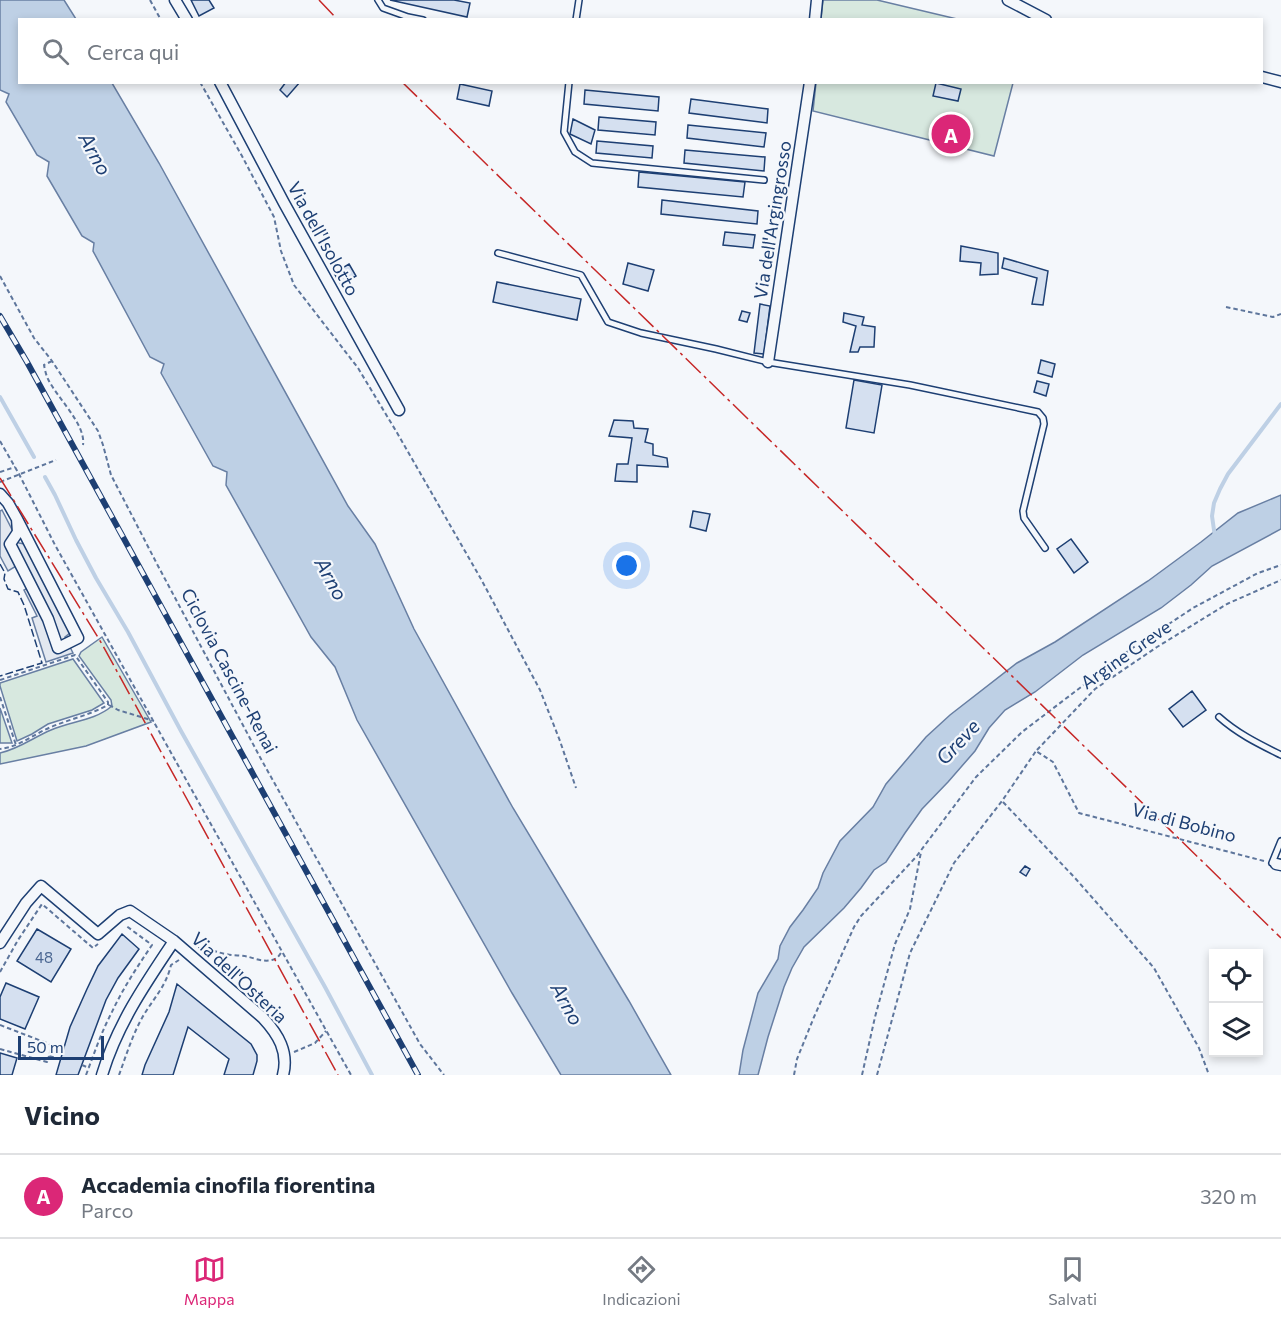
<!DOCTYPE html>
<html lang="it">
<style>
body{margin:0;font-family:Commissioner,sans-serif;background:#f6f6f7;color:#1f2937}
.controls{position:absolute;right:18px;bottom:18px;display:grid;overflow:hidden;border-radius:0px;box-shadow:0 3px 9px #0003}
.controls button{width:54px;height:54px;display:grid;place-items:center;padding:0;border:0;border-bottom:2px solid #e0e1e3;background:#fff;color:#1f2937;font:30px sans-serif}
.scale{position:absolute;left:18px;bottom:15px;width:86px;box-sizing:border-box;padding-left:6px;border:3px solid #1d3f73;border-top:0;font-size:16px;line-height:21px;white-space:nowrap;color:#1d3f73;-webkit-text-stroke:4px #f4f7fb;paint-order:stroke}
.you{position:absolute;left:627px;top:566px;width:21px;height:21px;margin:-15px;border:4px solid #fff;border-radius:50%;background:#1a73e8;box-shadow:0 0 0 9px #1a73e833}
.badge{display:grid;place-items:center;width:39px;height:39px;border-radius:50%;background:#db2777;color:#fff;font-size:20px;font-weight:700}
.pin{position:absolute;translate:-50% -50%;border:3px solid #fff;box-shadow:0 2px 6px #0006}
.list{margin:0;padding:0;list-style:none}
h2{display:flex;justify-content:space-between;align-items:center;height:78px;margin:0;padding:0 24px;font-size:26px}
h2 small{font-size:20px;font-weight:400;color:#747a83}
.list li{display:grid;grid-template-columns:39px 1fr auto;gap:18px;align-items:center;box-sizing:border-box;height:84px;padding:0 24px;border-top:2px solid #e0e1e3}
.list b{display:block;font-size:22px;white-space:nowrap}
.list p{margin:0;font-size:20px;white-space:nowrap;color:#747a83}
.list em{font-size:20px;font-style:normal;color:#747a83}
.icon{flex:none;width:33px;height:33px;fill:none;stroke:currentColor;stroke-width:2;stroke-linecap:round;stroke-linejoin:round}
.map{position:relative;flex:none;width:1281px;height:1075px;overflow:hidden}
.search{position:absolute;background:#fff;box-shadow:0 3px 9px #0003;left:18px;right:18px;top:18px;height:66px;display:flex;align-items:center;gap:15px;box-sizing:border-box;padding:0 21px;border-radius:0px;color:#747a83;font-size:22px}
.sheet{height:162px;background:#fff}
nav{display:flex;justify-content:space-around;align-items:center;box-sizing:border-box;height:84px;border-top:2px solid #e0e1e3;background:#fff;font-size:16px;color:#747a83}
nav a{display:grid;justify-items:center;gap:3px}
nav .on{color:#db2777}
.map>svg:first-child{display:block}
.green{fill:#d7e8df;stroke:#687fa3;stroke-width:1.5}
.parking{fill:#e3e8f0;stroke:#687fa3;stroke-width:1.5}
.water{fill:#bed0e5;stroke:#687fa3;stroke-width:1.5}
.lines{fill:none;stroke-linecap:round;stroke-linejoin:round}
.stream{stroke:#bed0e5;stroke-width:4}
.building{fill:#d5e0f0;stroke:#1d3f73;stroke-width:1.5}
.service-casing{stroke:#1d3f73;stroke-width:8}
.minor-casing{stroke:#1d3f73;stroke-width:13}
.path{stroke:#5e769c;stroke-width:2;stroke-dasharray:4.5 3;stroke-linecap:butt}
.service{stroke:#f4f7fb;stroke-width:5}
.minor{stroke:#f4f7fb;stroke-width:10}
.rail-casing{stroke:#1d3f73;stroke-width:6}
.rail{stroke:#f4f7fb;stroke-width:4;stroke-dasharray:11;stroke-linecap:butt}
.fence{stroke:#1d3f73;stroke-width:1.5;stroke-dasharray:8 3;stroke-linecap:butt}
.power{stroke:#c62828;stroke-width:1.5;stroke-dasharray:21 4.5 3 4.5;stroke-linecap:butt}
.labels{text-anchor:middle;stroke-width:4.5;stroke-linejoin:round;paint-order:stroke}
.number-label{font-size:15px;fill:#4b6792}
.street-label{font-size:18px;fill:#1d3f73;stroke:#f4f7fb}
.water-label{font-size:20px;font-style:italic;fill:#1d3f73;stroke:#f4f7fb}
</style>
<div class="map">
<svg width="1281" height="1075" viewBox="0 0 1281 1075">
<rect width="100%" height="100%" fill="#f4f7fb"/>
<path class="green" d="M823,0h54l80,19h-136z
M816,83h197l-19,73 -181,-45z
M102,637l49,85 -65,24 -86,18v-11c19,-4 34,-16 51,-23 21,-9 43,-9 61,-24l-1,-6 -32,-44 2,-4z
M73,659l31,44 -12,7 -44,14 -16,10 -15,7 -17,-55v-3z
M0,708l12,35h-12z"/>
<path class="parking" d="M2,510l17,33 6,1 45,89 -5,4 8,16 -27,9 -14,-44 5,-2 -13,-26 4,-2 -12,-22 -8,5 -8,-15v-45z"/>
<path class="water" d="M0,0h64l12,19 -56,1v62l92,1 47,80 189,343 27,38 39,85 99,179 116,193 42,74h-110l-49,-82 -155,-273 -22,-53 -24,-30 -85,-152 1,-13 -14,-6 -52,-93 3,-9 -14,-7 -57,-106 1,-8 -12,-7 -35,-60 2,-14 -12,-7 -31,-53 3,-8 -9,-4z
M1281,495v34l-69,37 -21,19 -30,23 -78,47 -48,37 -30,18 -16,18 -14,23 -27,31 -26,27 -17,24 -19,29 -12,8 -13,18 -17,20 -40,39 -12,21 -8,19 -16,50 -10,38h-19l4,-25 15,-57 20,-34 2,-13 10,-19 13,-17 15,-22 5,-15 17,-32 33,-34 13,-23 40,-47 24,-22 67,-52 38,-21 93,-61 53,-39 37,-29z"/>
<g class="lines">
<path class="stream" d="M0,397l34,60
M45,477l10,18 21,45 20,38 32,54 53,99 144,256 47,88
M1215,537l-3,-21 2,-13 6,-14 8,-15 53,-70"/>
</g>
<path class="building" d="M191,0h18l5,8 -15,8z
M390,0h64l16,3 -3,14z
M286,82h14l-13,15 -7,-7z
M936,83l25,6 -3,12 -25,-5z
M460,84l32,7 -3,15 -32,-7z
M585,90l74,7 -1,14 -74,-7z
M691,99l77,10 -1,14 -78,-10z
M599,117l57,5 -1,13 -57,-5z
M573,119l22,11 -4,14 -21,-10z
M688,125l78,8 -2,14 -77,-9z
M597,141l56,5 -1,12 -56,-5z
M685,150l80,7 -1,14 -80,-8z
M639,172l106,10 -2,15 -105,-10z
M662,200l96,11 -1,13 -96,-10z
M725,232l30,3 -2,13 -30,-3z
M961,246l37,7v21l-18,1 1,-12 -21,-2z
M1004,258l44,13 -5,34 -11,-1 5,-26 -35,-10z
M628,263l26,7 -6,21 -25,-7z
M349,264l7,12 -15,9 -7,-12z
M497,282l84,17 -4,21 -84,-18z
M760,304l10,2 -6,48 -10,-1z
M742,311l8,2 -3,9 -8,-2z
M844,313l20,4 -2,8 13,2 -1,20h-14l-2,5h-8l6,-26 -13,-4z
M1041,360l14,4 -3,13 -14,-4z
M854,380l28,5 -8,48 -28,-5z
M1037,381l12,3 -3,12 -12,-4z
M614,420l19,1 1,7 14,1 -3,13 8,2v11l14,3 1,9 -31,-2v17l-22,-1 2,-17h11l4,-26 -23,-2z
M693,511l17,3 -4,17 -16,-4z
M1071,539l17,23 -14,11 -17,-24z
M1192,691l14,19 -23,17 -14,-18z
M1025,866l5,3 -4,7 -6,-4z
M37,929l34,20 -20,33 -34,-21z
M122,934l17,15 -21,29 -12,22 -28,75h-22l14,-48 17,-38 11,-23z
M6,983l33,14 -14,32 -25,-10v-22z
M177,984l74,60 6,11v6l-4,14h-29l5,-16 -41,-32 -15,48h-31l3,-10 24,-53z
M0,1053l17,5 -5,17h-12z"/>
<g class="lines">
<defs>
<path id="service" d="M378,0l5,8 25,9 15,3
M576,20l3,-20
M569,82l-5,50 11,20 17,11 172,17
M498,253l83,22 27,47 33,11 75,16 52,13 142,23 128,27 5,6 1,6 -21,87 1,7 21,30
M1219,717c19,17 40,27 62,38
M1272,863l9,-22"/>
<path id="minor" d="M175,0l12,20
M1008,0l38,20
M815,20l2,-20
M1262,77l19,5
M220,82l64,121 115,207
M768,362l42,-280
M0,494l8,9 9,16 61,119 -20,10 -10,-29 -38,-75 8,-12 -1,-13
M1276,864l5,1
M0,943l26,-40 15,-17 57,48 22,-19 10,-4 44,30 89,77c15,16 26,34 20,57
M102,1075c15,-50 43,-91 72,-134"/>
</defs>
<use href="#service" class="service-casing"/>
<use href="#minor" class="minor-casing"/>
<path class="path" d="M150,0l11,20
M200,82l42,74 32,61 7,34 13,34 64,83 38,63 85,148 59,111 20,51 16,47
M0,276l34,62 18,23 46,70 5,14 8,30 46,89 104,195 159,285 24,31
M1226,307l47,10 8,-3
M52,361l-8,4c1,5 2,10 4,14 9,19 38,45 35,66
M0,441l19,33 36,71 296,530
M0,472l15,-5
M0,482l56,-22
M0,680l75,-25 33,47v3c-18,10 -38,14 -57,22 -17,7 -32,20 -51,22
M0,697l16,48
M109,705l9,5 36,11
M1003,802l72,76 79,90 45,80 10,27
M1264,861l-185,-48 -26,-51 -17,-11 59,-62 62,-42 70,-43 54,-24
M198,948c13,0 16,4 28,6 7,2 16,1 23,3 7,2 15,5 23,3 5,-1 8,-5 10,-9
M0,972l18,-32 24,-36 51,44 5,-4
M0,1025l52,20 -3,11 11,3
M0,1049l47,13 2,-6
M294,1052l21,-9 11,-12
M82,1065l7,3
M86,1075c8,-21 15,-42 25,-61 11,-24 26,-47 41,-69l-27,-20
M119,1075c7,-19 13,-39 23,-57 10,-18 24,-31 29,-53l8,-5
M794,1075l3,-16 17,-42 40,-90 7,-11 55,-59 60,-80 46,-45 109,-83 62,-41 65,-35 23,-8
M862,1075l13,-58 20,-73 15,-35 11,-57
M877,1075l33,-122 44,-90 48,-62 34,-50"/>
<use href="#service" class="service"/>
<use href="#minor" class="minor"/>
<defs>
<path id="rail" d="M0,316l27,46 391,713"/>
</defs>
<use href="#rail" class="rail-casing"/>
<use href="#rail" class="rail"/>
<path class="fence" d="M0,564l5,9 -1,6 4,10 10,3 6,13 18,58 -42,13"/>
<path class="power" d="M319,0l19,20
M402,82l879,856
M0,478l102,166 236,431"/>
</g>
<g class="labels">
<g class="number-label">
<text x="44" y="963">48</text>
</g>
<g class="street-label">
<text transform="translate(773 220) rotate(-81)" y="6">Via dell'Argingrosso</text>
<text transform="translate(323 239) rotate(61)" y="6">Via dell'Isolotto</text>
<text transform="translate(1126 655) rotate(-35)" y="6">Argine Greve</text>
<text transform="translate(229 671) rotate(62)" y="6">Ciclovia Cascine-Renai</text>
<text transform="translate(1184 823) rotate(15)" y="6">Via di Bobino</text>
<text transform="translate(239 978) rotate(43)" y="6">Via dell'Osteria</text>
</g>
<g class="water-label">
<text transform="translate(95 154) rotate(61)" y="7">Arno</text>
<text transform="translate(331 579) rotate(61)" y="7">Arno</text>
<text transform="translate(958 742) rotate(-47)" y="7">Greve</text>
<text transform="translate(567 1004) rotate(61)" y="7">Arno</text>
</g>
</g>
</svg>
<div class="controls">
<button><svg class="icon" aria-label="locate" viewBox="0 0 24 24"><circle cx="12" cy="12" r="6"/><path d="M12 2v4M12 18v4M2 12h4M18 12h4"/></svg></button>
<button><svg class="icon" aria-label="layers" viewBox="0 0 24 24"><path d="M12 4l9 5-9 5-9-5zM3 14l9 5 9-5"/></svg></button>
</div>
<div class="scale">50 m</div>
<div class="you"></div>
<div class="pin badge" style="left:951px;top:134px">A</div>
<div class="search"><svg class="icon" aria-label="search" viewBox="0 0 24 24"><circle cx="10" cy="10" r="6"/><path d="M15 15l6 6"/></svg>Cerca qui</div>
</div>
<section class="sheet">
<h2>Vicino<small></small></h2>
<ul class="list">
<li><span class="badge">A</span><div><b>Accademia cinofila fiorentina</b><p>Parco</p></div><em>320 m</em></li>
</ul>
</section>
<nav>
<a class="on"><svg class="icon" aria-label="map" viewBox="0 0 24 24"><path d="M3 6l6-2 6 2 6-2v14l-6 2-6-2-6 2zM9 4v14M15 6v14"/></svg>Mappa</a>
<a><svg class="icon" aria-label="directions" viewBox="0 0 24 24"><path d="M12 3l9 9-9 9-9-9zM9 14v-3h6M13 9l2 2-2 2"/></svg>Indicazioni</a>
<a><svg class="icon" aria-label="saved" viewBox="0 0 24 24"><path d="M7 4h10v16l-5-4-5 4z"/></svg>Salvati</a>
</nav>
